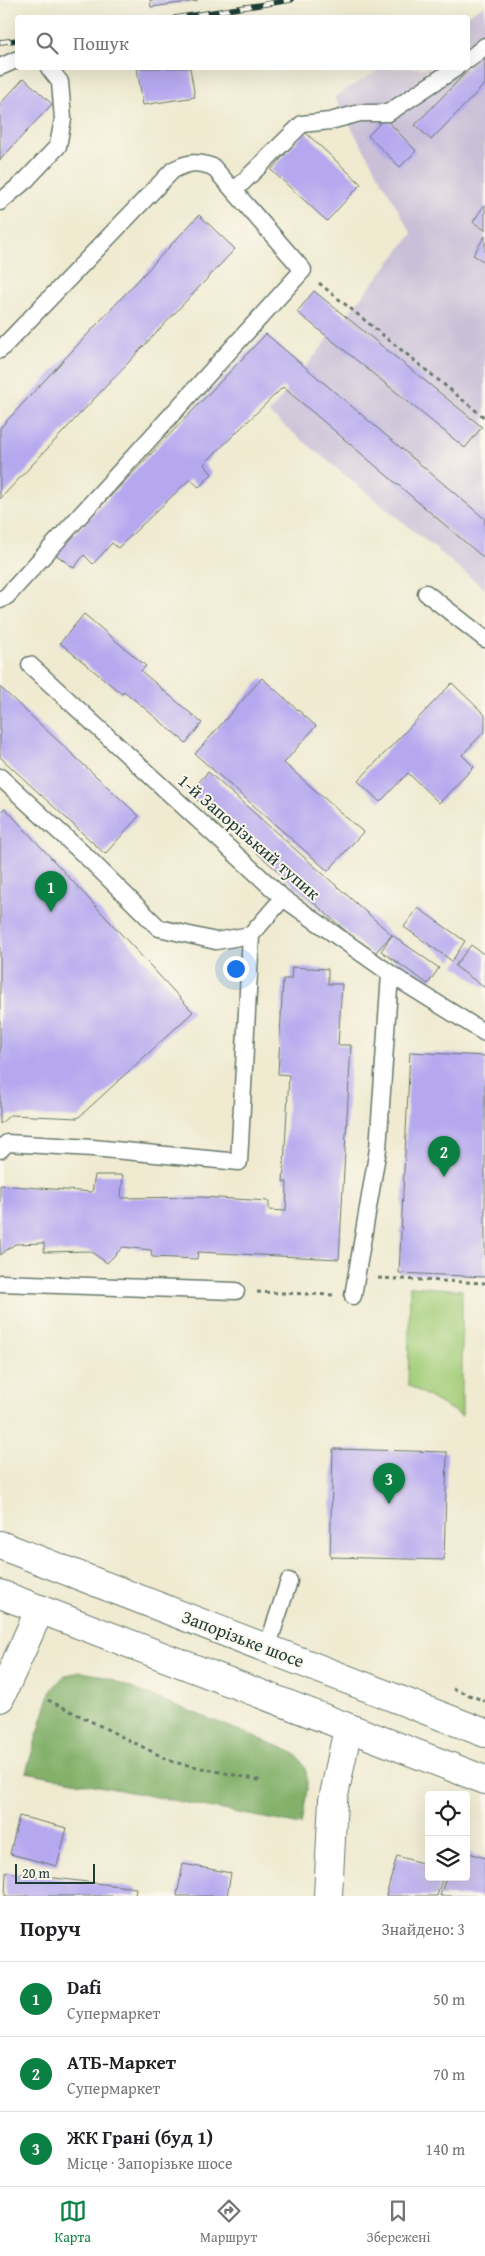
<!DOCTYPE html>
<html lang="uk">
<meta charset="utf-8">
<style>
body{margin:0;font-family:"Gentium Book Plus",serif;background:#f6f6f6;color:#202124}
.controls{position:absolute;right:15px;bottom:15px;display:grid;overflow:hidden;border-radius:5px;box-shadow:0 5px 20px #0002}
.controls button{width:45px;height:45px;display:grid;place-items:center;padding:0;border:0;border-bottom:1px solid #e0e0e0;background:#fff;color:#202124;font:25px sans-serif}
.scale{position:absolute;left:15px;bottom:12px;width:80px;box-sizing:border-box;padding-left:5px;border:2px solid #1f3d34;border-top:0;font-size:14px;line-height:18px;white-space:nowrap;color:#1f3d34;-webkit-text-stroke:4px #fbf7ec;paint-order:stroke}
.you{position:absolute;left:235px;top:968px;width:18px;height:18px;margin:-12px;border:4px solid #fff;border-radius:50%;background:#1a73e8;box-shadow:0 0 0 8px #1a73e833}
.badge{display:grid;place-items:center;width:32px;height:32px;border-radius:50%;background:#0b8043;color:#fff;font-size:16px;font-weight:700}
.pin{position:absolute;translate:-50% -41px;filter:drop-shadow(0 1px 2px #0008)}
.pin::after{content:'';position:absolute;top:26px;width:18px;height:15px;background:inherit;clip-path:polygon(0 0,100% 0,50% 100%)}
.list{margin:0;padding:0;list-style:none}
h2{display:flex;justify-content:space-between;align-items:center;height:65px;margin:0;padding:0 20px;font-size:21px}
h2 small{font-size:16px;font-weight:400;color:#757577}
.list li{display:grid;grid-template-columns:32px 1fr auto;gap:15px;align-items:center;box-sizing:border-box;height:75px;padding:0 20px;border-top:1px solid #e0e0e0}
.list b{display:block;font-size:19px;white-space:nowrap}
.list p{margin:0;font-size:16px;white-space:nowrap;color:#757577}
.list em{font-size:16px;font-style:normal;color:#757577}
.icon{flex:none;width:28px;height:28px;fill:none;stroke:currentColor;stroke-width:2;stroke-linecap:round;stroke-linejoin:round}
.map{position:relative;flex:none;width:485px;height:1896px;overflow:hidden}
.search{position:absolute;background:#fff;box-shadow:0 5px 20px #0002;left:15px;right:15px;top:15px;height:55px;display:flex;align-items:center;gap:12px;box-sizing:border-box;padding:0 18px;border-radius:5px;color:#757577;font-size:19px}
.sheet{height:290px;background:#fff}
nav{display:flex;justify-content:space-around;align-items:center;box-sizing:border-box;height:70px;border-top:1px solid #e0e0e0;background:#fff;font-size:14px;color:#757577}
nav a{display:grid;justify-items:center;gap:2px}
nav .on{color:#0b8043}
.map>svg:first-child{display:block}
.industrial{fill:#c9bfd7}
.green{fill:#a4ce7a;stroke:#628657}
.forest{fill:#83b16a;stroke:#51774f}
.building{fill:#b5a8ef}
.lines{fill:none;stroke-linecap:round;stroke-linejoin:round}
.service-casing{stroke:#687a6b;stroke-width:19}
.minor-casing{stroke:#687a6b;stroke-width:30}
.primary-casing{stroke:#687a6b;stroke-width:30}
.path{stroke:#687a6b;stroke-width:3;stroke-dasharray:4 4;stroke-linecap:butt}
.service{stroke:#fff;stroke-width:16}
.minor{stroke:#fff;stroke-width:28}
.primary{stroke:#fff;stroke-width:28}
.rail-casing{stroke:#1f3d34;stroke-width:5.5}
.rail{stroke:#fbf7ec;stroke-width:4;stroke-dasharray:11;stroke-linecap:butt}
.labels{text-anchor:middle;stroke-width:4;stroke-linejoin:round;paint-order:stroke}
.street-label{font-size:18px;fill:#1f3d34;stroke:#fbf7ec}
</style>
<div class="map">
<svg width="485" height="1896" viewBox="0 0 485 1896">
<rect width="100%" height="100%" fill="#fbf7ec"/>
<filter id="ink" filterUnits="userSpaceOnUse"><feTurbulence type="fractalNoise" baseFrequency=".02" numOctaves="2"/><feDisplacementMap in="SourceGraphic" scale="10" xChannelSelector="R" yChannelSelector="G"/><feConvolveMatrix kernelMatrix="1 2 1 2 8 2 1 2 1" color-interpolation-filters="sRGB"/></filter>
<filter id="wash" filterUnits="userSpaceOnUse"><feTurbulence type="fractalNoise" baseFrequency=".0096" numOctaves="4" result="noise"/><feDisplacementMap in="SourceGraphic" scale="20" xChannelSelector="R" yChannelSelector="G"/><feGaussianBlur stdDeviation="1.12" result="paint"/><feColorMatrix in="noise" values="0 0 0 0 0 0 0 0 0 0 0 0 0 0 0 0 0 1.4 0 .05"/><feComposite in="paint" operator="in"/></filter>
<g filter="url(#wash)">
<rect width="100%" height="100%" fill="#efead0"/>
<path class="industrial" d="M485,5v584l-216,-176 143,-179 -78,-137 48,-29h86v-50l-4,-1z"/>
<path class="green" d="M410,1286l52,4v126l-54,-31z"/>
<path class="forest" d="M81,1672l18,3 184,73c4,2 10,4 14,8 18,16 7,49 4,69l-275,-53 25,-82 14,-15z"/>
<g id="blocks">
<path class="building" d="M150,0h47v1l-46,6z
M483,55l2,1v28l-54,56 -16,-15z
M137,68h53l5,29 -52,8z
M24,78l28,26 -52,56v-56z
M385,118l31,33 -16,16 -32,-31z
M305,132l56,52 -34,37 -56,-51z
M485,204v26l-12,-8z
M199,215l36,34 -235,250v-71z
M485,236v26l-12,-7z
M314,291l168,136 -17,21 -168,-136z
M266,334l219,185v40l-202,-172 -79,77 8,10 -13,13 -9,-8 -72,69 -6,-5 -19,21 -9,-9 -10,13 -19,-14z
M84,614l62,52 -5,5 61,52 -16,20 -62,-52 -2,3 -62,-51z
M262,678l54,48 -32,37 79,69 -35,39 -133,-117z
M452,683l33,32v16l-23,24 12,12 -35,36 -31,-30 -28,29 -22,-21z
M0,687l139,129 -34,38 -105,-97z
M208,772l184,163 -19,20 -184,-162z
M5,808l188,204 -115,106 -68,-3 -10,9v-312z
M418,908l47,33 -13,20 -48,-34z
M392,935l47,33 -11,16 -47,-33z
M471,945l14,10v33l-30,-22z
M292,967l36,2v15h14l-4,61h13l-12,214 -141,-7 -1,7 -45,-2 -1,-7 -28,-3 -16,16 -17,-12 -46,1v-9l-29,1 -15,11v-70l92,7 3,-17h28l-2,23 80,-1 68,4v9l17,1 1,-29h-4l6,-107 -11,-1 5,-95h8z
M410,1052l75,4v221l-86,-4z
M333,1449l114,3 -3,108 -114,-3z
M19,1816l48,12 -10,38 -47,-12z
M466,1852l19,6v38h-45l6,-19h20z
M397,1856l32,9v12h14l-6,19h-51z
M183,1864l48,9 -4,23h-50z
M6,1872l130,16 -1,8h-130z"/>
</g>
</g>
<g filter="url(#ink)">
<use href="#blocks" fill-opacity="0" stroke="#687a6b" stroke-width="1"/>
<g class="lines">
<defs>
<path id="service" d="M468,60l17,-14
M0,67l18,-8
M234,191l68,-67 28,-3 30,-8h28l68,-45
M0,202l26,-22 32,-34 5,-27 -3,-37 -11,-14
M0,350l173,-180c16,-8 24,-9 40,-3l90,103 -296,326 -7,4
M426,593l59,46
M30,665l253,233 115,81 87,54
M0,777l91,84 68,67 57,13 35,-6
M0,1150l7,-7 86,5 146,14 12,-227 32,-37
M0,1283l236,8
M353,1296l25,-147 12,-175
M267,1648l22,-67"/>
<path id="minor" d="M0,1698l40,-89
M328,1896l5,-96 15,-72"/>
<path id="primary" d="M0,1545l485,188
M0,1594l485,186"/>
</defs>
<use href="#service" class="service-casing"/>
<use href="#minor" class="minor-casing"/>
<use href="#primary" class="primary-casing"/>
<path class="path" d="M319,283l166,135
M378,1278l107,5
M257,1292l76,3
M453,1689l32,12
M48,1700l125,62 90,19"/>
<use href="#service" class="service"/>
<use href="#minor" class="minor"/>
<use href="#primary" class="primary"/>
<defs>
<path id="rail" d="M175,18l116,-18
M0,42l18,-2"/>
</defs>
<use href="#rail" class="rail-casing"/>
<use href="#rail" class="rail"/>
</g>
</g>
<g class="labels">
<g class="street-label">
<text transform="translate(249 837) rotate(41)" y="6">1-й Запорізький тупик</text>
<text transform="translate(243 1639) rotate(21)" y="6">Запорізьке шосе</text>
</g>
</g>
</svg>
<div class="controls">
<button><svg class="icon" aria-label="locate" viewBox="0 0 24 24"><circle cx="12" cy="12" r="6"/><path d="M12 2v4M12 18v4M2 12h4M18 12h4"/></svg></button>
<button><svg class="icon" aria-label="layers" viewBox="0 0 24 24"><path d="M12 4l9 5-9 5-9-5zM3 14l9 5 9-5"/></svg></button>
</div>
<div class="scale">20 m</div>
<div class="you"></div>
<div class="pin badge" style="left:51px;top:912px">1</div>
<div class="pin badge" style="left:444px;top:1177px">2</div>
<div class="pin badge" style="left:389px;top:1504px">3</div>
<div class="search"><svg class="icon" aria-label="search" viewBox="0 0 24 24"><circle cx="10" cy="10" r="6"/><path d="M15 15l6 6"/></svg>Пошук</div>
</div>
<section class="sheet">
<h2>Поруч<small>Знайдено: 3</small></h2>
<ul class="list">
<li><span class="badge">1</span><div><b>Dafi</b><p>Супермаркет</p></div><em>50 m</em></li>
<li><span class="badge">2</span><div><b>АТБ-Маркет</b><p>Супермаркет</p></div><em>70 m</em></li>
<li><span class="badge">3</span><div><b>ЖК Грані (буд 1)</b><p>Місце · Запорізьке шосе</p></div><em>140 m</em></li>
</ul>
</section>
<nav>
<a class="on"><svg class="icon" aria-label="map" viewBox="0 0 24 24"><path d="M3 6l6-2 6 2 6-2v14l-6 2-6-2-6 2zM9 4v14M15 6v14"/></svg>Карта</a>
<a><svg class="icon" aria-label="directions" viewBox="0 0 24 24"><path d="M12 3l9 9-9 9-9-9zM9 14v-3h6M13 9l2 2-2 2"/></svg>Маршрут</a>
<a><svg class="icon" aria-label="saved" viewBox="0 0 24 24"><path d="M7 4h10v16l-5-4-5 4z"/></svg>Збережені</a>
</nav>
